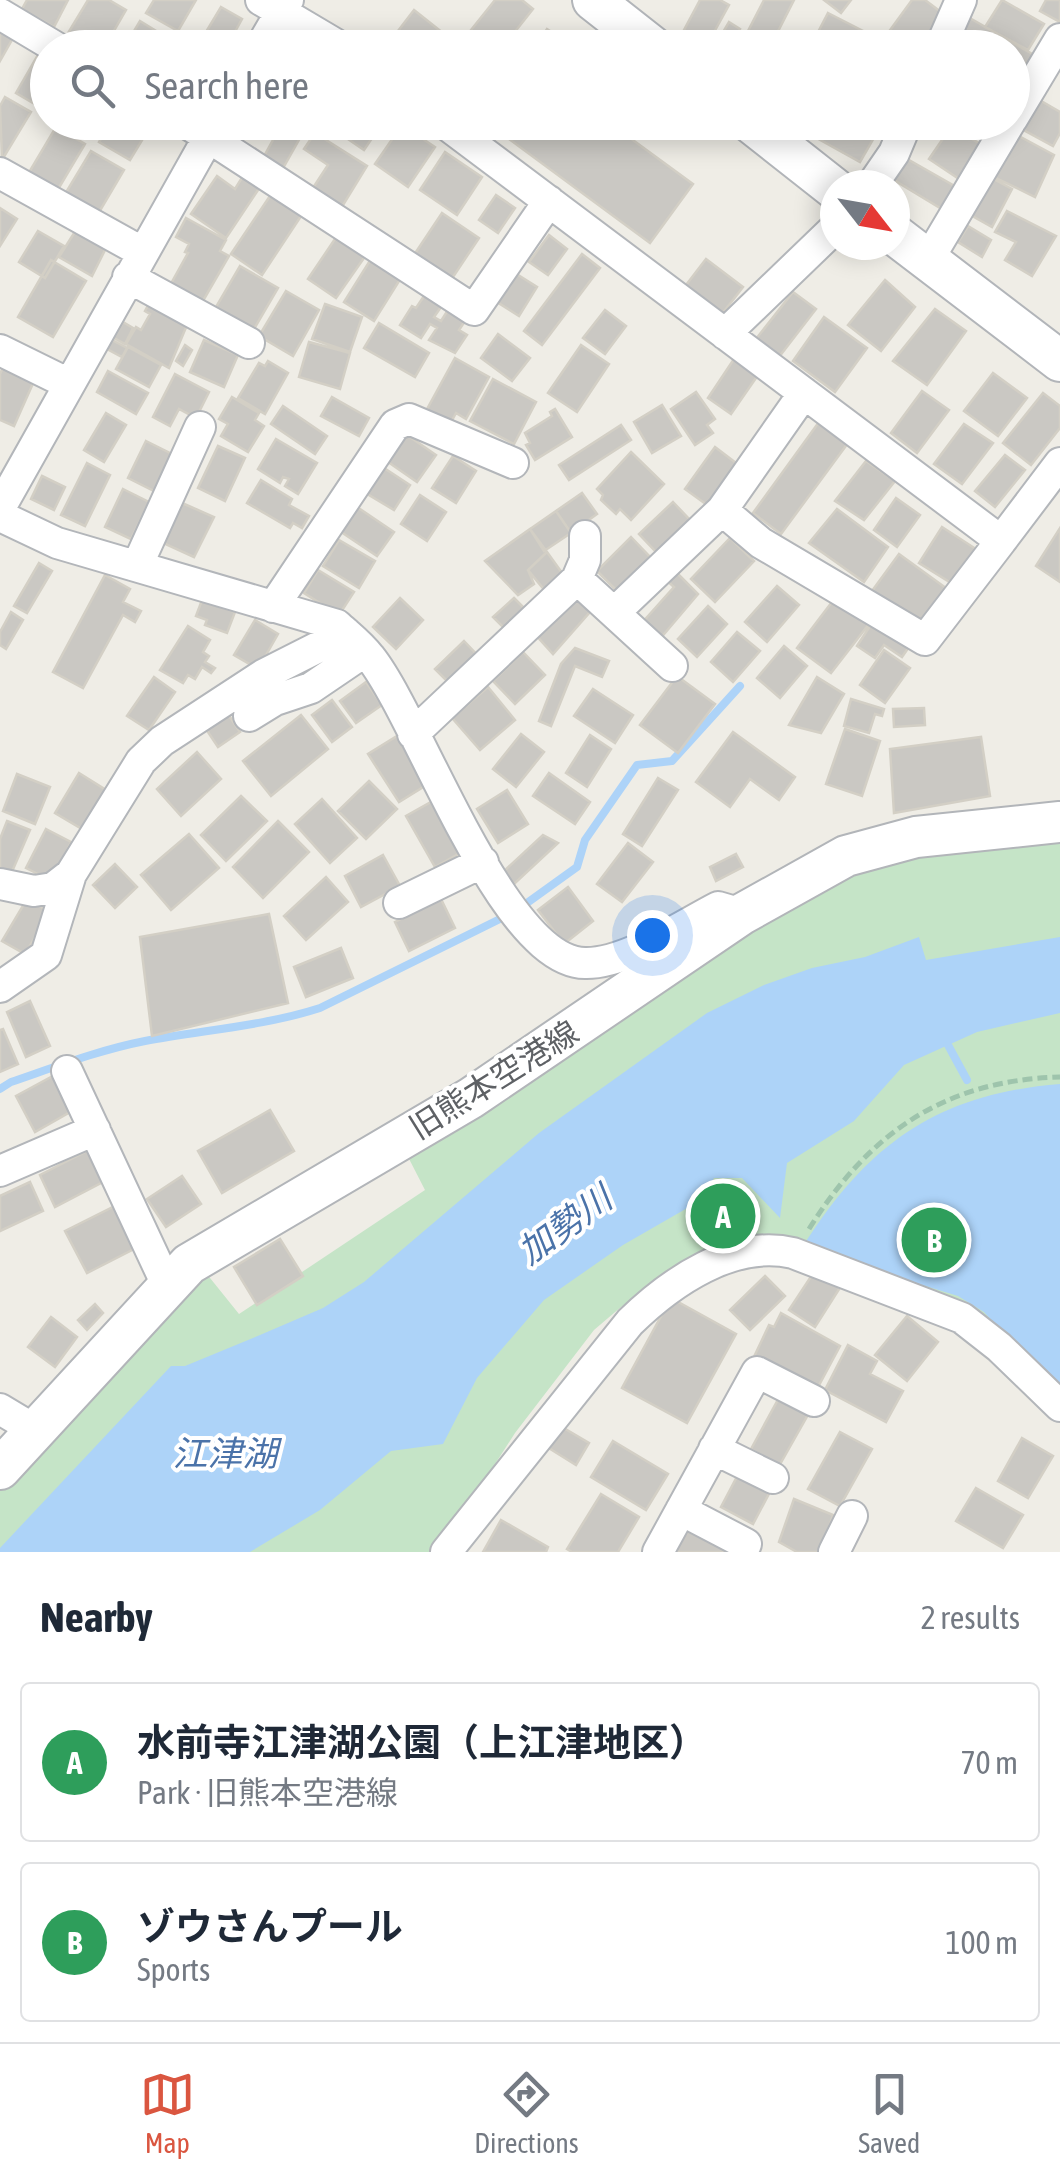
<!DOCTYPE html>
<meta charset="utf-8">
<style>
body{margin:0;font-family:"Asap Condensed","Noto Sans JP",sans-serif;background:#f2f2f3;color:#1f2937}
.compass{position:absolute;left:820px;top:170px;width:90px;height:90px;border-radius:50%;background:#fff;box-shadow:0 5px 25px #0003;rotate:121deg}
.you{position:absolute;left:652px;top:935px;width:35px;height:35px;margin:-25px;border:8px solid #fff;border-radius:50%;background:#1a73e8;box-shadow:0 0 0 15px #1a73e833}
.badge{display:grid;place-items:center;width:65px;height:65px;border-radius:50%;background:#da5640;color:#fff;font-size:32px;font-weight:700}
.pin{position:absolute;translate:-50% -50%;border:5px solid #fff;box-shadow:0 2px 10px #0006}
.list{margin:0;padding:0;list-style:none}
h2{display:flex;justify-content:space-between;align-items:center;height:130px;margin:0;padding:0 40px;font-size:42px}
h2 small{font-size:32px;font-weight:400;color:#747a83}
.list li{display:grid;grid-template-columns:65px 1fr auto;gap:30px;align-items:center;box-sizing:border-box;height:160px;margin:0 20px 20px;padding:0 20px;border:2px solid #e0e1e3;border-radius:10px}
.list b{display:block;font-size:38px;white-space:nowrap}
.list p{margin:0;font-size:32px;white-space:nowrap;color:#747a83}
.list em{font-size:32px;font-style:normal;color:#747a83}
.icon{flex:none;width:55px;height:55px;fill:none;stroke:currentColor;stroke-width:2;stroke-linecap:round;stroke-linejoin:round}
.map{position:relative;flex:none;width:1060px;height:1552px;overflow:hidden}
.search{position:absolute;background:#fff;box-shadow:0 5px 25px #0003;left:30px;right:30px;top:30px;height:110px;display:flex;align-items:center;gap:25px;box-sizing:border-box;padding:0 35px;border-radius:55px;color:#747a83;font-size:38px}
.sheet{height:490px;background:#fff}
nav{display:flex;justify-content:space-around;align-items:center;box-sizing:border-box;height:140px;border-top:2px solid #e0e1e3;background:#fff;font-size:28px;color:#747a83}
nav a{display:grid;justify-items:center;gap:5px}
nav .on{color:#da5640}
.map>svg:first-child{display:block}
.green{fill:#c5e4c7}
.water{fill:#add3f8}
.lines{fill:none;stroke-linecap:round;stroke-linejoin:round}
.stream{stroke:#add3f8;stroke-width:8}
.building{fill:#cac8c3;stroke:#d3cfc5;stroke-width:2.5}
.street-casing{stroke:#b3b6ba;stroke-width:34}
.secondary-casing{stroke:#b2b5b9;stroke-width:44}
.path{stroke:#9ec4ac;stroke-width:5;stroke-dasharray:10 5;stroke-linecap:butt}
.street{stroke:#fff;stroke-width:30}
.secondary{stroke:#fff;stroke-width:40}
.labels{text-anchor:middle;stroke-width:8;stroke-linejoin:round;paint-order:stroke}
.street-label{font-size:32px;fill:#5e6165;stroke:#fff}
.water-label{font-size:35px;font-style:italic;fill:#4b73a9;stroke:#fff}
</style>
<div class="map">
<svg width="1060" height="1552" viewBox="0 0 1060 1552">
<rect width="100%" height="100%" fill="#efede6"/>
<path class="green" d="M1060,841v555l-78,-81 -189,-70 -100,16 -72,46 -27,23 -79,103 -27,42 -59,77h-429v-67l206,-212 33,41 186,-124 -20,-39 464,-297z"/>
<path class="water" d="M919,937l7,23 134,-23v76l-83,19 -73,33 -50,56 -67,42 -7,55 -38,-40h-28l-11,21 -80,46 -79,55 -67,78 -34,66 -52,7 -71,59 -70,42h-250v-4l171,-182h14l75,-31 63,-27 41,-26 175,-149 168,-120 57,-28 48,-17 53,-11z
M1060,1084v310l-76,-82 -26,-16 -156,-48c65,-103 134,-154 258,-164z"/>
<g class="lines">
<path class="stream" d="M520,908l57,-41 8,-27 52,-75 35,-4 68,-75
M948,1045l19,35
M0,1089l11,-7c44,-15 88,-32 134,-41 58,-11 119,-15 175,-33l188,-93"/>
</g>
<path class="building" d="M27,0h41l-14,27 -32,-18z
M88,0h21l17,10 -22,38h-12l-24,-15z
M154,0h42l-18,31 -32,-18z
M495,0h27l11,9 -31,39h-29l-10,-8z
M700,0h20l9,5 -21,38 -24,-13z
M764,0h30l-23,45 -24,-12z
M824,0h27l-10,13z
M912,0h13l20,15 -24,33h-22l-14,-11z
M1002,0l42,24 -16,26 -43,-23z
M1046,0h14v22l-20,-11z
M221,7l21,12 -16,29 -23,-11z
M414,10l29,23 -11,15h-47z
M828,13l39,20 -8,15h-58l8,-15 7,3z
M968,17l66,38 -14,28 -8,-4v-31h-58z
M0,21l17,10 -17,30z
M140,21l34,21 -3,6h-47z
M729,22l11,7 -9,19h-9l-6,-4z
M547,29l24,16 -1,3h-58l9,-15 17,10z
M747,33l24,15h-32z
M39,53l9,6v46l-3,5 -29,-17z
M5,97l26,15 -29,48 -2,-54z
M1036,98l24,14v21l-7,13 -35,-19z
M66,122h35l-9,16z
M111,122h42l-23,38 -31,-18z
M267,122h42l-27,48 -19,-12 16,-29z
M323,122h60l-19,28z
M486,122h149l-9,13 67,49 -43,59z
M824,122h59l-23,40 -45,-25z
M402,125l33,22 -27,40 -33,-23z
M56,127l29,17 -28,47 -29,-17z
M951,127l33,19 -22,35 -33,-22z
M315,133l52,33 -27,44 -29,-19 17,-26 -24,-16z
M1017,135l37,20 -19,42 -41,-20z
M91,151l33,19 -26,44 -33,-20z
M445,152l37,25 -25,38 -37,-25z
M902,156l56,32 -13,23 -56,-34z
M217,176l18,13 8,-13 17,11 -34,51 -35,-24z
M988,176l24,13 -20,38 -25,-14z
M274,190l31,20 -43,65 -31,-21z
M496,195l19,13 -17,25 -19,-13z
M0,208l17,11 -17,27z
M1007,211l49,25 -24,40 -27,-16 11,-18 -21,-10z
M442,213l37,25 -28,42 -37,-25z
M186,218l40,22 -6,11 9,5 -29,50 -32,-17 20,-36 -3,-1 4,-8 -13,-7z
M81,222l31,14 -20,40 -33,-19z
M968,226l23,14 -9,17 -24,-15z
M38,231l26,15 -19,32 -26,-16z
M549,235l18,14 -19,26 -19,-13z
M337,236l29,19 -30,43 -28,-19z
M582,254l18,14 -58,77 -18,-14z
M371,259l30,19 -27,43 -30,-19z
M706,259l37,28 -21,27 -36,-29z
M51,260l35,21 -33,56 -35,-20z
M240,266l38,22 -24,41 -38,-22z
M515,273l22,14 -18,29 -22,-14z
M885,280l30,27 -34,44 -33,-26z
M286,291l33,19 -26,46 -34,-20z
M793,292l23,17 -37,48 -23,-18z
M426,293l17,11 -9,13 7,4 7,-11 17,11 -6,9 8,5 -12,18 -26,-13 8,-12 -7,-4 -9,14 -21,-13 12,-19 4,2z
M151,300l36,25 -18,43 -43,-24 10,-17 5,3 9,-16 -5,-3z
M325,304l37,13 -12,35 -38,-13z
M935,309l31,22 -39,54 -34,-24z
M605,310l21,16 -21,28 -22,-16z
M824,317l43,31 -32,44 -42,-31z
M123,322l10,6 -8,16 -11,-6z
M379,323l50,30 -14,24 -51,-29z
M498,334l32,24 -18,23 -31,-23z
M112,340l15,8 -5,9 -15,-8z
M204,340l34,15 -14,32 -34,-15z
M309,342l41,11 -10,36 -41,-12z
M185,345l7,5 -9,16 -7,-5z
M581,345l28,19 -32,48 -29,-19z
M128,347l33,18 -12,22 -33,-18z
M455,358l34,19 -23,42 -10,-6 -6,11 -24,-13z
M734,359l24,16 -27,39 -23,-16z
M268,361l20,12 -23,41 -27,-16 21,-35 6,3z
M4,365l31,14 -21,47 -14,-6v-46z
M108,371l40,22 -12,21 -39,-22z
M993,373l34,25 -29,38 -34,-25z
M175,374l34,18 -13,26 -17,-9 -9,17 -17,-9z
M493,379l43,23 -22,42 -44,-23z
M922,391l27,19 -32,43 -26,-20z
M696,392l19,27 -8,6 6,8 -18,12 -24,-36z
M1043,393l17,13v22l-29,37 -28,-22z
M232,397l27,16 -4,7 9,6 -16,26 -27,-16 7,-12 -9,-5z
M332,397l37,21 -10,18 -38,-20z
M662,405l19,31 -29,17 -18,-31z
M283,406l44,30 -12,18 -44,-30z
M555,409l17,28 -37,23 -9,-15 4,-2 -5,-10 27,-17 -2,-4z
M106,413l20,12 -22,37 -20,-12z
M819,422l29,21 -67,91 -28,-21z
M964,424l29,19 -31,41 -28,-20z
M621,425l10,15 -62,40 -10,-15z
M407,435l29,20 -19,27 -29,-20z
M276,439l41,24 -19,31 -13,-8 4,-7 -6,-2 -3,6 -22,-14z
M146,441l30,15 -18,37 -30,-15z
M218,446l27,12 -20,43 -27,-13z
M715,447l29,22 -30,41 -29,-21z
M631,452l33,32 -33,36 -11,-11 -4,5 -15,-14 2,-5 -6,-6z
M1005,455l20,15 -30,37 -20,-16z
M453,456l23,15 -20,32 -24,-15z
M866,461l29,20 -31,39 -29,-19z
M87,463l23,12 -25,51 -24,-11z
M381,466l29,19 -16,25 -30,-18z
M42,476l23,11 -11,23 -23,-11z
M261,480l31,19 -3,6 20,11 -7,12 -9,-5 -3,5 -43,-25z
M123,489l26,13 -18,37 -26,-12z
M582,493l15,21 -26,19 -15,-22z
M420,495l26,17 -19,29 -26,-17z
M896,498l24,17 -23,32 -23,-17z
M673,502l18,19 -34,32 -18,-19z
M182,503l32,14 -20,40 -31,-14z
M357,507l37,25 -17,24 -36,-24z
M837,509l51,38 -24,35 -55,-39z
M556,511l15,22 -27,18 -14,-22z
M942,527l37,24 -23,35 -37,-23z
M1060,528v54l-24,-16z
M530,529l17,23 -19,18 6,14 -16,11 -33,-34z
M631,537l22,23 -34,33 -22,-22z
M730,538l24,23 -39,41 -24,-23z
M339,540l36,21 -16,27 -36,-22z
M547,552l18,25 -19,15 -18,-22z
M899,554l51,37 -27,37 -51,-37z
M39,563l13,8 -25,42 -13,-7z
M318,570l36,22 -15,23 -35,-22z
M674,570l24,24 -39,46 -19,-15 34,-38 -9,-8z
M105,575l25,14 -7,13 18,9 -6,11 -12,-7 -40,73 -30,-16z
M777,586l22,19 -32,37 -22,-20z
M581,589l16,15 -44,50 -19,-21z
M400,598l23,22 -27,29 -23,-22z
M514,598l16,16 -20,20 -17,-17z
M835,598l34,26 -38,49 -34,-25z
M202,600l33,12 -8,21 -22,-8 2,-5 -11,-4z
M708,606l19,18 -30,33 -19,-18z
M11,612l12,8 -17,29 -6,-4v-13z
M255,620l23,14 -20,35 -24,-14z
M874,620l37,24 -9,13 -18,-12 -9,13 -18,-12z
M188,626l22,14 -7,12 6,4 -4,6 10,6 -4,5 -9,-6 -7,12 -7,-4 -5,8 -23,-13z
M737,632l23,19 -27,31 -22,-20z
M464,641l19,20 -29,27 -19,-19z
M784,646l23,20 -27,32 -23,-20z
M575,648l34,13 -7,16 -27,-11 -24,60 -12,-5 22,-57z
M884,650l26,18 -25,35 -25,-18z
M523,652l22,23 -30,29 -22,-23z
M677,676l38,28 -37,49 -38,-28z
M154,677l21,15 -26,38 -22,-14z
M817,677l27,17 -23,39 -32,-8z
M366,682l16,23 -26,18 -16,-22z
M488,687l27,33 -35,30 -28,-32z
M593,689l40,26 -18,28 -41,-27z
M851,699l33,10 -2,7 -7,-2 -6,19 -25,-7z
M332,700l20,27 -20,15 -20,-27z
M924,708l1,17 -31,2 -1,-18z
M226,711l14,21 -22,15 -14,-21z
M301,715l27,34 -57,47 -28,-35z
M845,729l35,12 -18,55 -36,-12z
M733,732l62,45 -16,23 -29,-21 -20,28 -34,-25z
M521,734l23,18 -28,35 -23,-18z
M590,735l21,14 -24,38 -21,-14z
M397,736l31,48 -29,18 -31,-48z
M981,737l9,59 -96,17 -4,-64z
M197,752l24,27 -40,37 -24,-27z
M79,773l27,17 -24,39 -27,-16z
M549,773l41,29 -15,22 -42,-28z
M17,774l33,13 -15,37 -32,-13z
M658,778l20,12 -36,56 -19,-12z
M369,781l28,28 -31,30 -28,-28z
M507,790l21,34 -30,19 -21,-34z
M241,796l26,25 -41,40 -25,-26z
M322,799l35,39 -27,25 -35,-39z
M431,802l29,51 -25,14 -29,-51z
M7,821l23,9 -19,44 -11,-4v-31z
M278,821l31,31 -46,46 -30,-31z
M46,829l25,13 -19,39 -26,-13z
M189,834l30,34 -48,42 -30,-35z
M543,835l15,8 -44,41 -11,-12z
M628,843l25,19 -31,40 -25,-18z
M736,854l7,13 -27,14 -6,-14z
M383,855l17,31 -39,21 -16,-31z
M115,864l22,23 -22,21 -22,-23z
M326,877l22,25 -42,38 -22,-24z
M568,887l25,34 -29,23 -26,-34z
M27,899l23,13 -25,42 -23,-13z
M441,899l14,29 -46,23 -14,-29z
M269,914l19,89 -136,33 -12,-99z
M341,948l12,30 -47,19 -12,-30z
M30,1001l20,45 -24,11 -19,-45z
M3,1029l15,35 -18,8v-42z
M53,1076l19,35 -37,21 -19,-36z
M270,1110l24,41 -72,42 -24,-42z
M87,1151l16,31 -48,25 -15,-32z
M182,1176l19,28 -35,23 -19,-28z
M30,1182l13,29 -43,20v-35z
M117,1205l21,42 -51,26 -22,-42z
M280,1239l23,37 -46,29 -23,-38z
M816,1269l25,17 -26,41 -26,-17z
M765,1276l20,20 -35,34 -20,-20z
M671,1298l65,36 -49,89 -65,-35z
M95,1304l8,9 -16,17 -9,-10z
M781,1313l59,33 -23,43 -65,-28 17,-36 5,2z
M907,1316l31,26 -31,39 -32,-26z
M51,1317l26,20 -22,30 -27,-20z
M848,1345l29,16 -7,13 33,17 -17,31 -61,-32z
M780,1396l29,17 -30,53 -28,-17z
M562,1427l27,16 -13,22 -29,-18z
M840,1432l32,17 -32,57 -32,-17z
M1022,1438l31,18 -25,42 -30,-17z
M613,1441l55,33 -22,36 -55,-33z
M740,1471l32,17 -19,36 -32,-17z
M976,1488l47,27 -20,33 -47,-27z
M601,1494l38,23 -21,35h-46l-5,-3z
M794,1499l39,16 -12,37h-24l-18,-10z
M501,1520l47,27 -2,5h-63z
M692,1526l37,26h-56z"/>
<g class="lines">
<defs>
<path id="street" d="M261,0l81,48
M0,14l57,34
M260,48l28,-48
M940,48l21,-48
M1012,119l48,-80
M185,122l289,188 75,-109
M443,122l558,419 59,-78
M0,173l142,79
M872,185l22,-32 13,-31
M928,260l82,-138
M128,277l121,66
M725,334l110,-106
M0,350l69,34
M0,508l217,-386
M722,510l39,33 164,97 76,-99
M0,516l57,27 280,82c11,10 24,20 33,32 49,61 132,305 215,306 40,1 96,-37 133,-56l24,7
M137,566l63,-139
M577,579l95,87
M273,607l122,-182 14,-6 104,44
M615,612l107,-102 82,-117
M249,716l26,-16 36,-12 53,-36
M413,734l164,-155 8,-19v-24
M0,884l34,7 19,-3 18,-14 70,-113 21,-20 101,-66 83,-42
M399,903l84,-41
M0,987l46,-32 25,-81
M67,1071l100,214
M0,1171l95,-41
M0,1409l35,21
M714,1449l59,29
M681,1510l65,34
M446,1552l184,-230c41,-40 103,-83 163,-69l169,65 37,29 61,59
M658,1552l99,-180 57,29
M834,1552l18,-36"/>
<path id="secondary" d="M593,0l61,48
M750,122l85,67
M895,235l165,126
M0,1469l189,-205 282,-166 271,-184 104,-58 70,-19 144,-15"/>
</defs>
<use href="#street" class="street-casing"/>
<use href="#secondary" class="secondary-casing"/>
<path class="path" d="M809,1229c60,-96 136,-149 251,-152"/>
<use href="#street" class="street"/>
<use href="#secondary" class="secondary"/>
</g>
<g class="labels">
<g class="street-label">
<text transform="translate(494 1080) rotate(-32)" y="11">旧熊本空港線</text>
</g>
<g class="water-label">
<text transform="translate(565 1225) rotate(-36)" y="12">加勢川</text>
<text x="225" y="1466">江津湖</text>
</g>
</g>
</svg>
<svg class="compass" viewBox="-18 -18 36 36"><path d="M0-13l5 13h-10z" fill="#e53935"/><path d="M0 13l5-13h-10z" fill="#747a83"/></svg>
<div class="you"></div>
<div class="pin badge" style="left:723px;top:1216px;background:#2e9e5b">A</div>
<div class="pin badge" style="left:934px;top:1240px;background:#2e9e5b">B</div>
<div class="search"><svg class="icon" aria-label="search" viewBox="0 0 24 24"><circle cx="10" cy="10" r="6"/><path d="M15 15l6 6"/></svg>Search here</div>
</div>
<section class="sheet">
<h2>Nearby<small>2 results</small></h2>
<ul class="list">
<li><span class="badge" style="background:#2e9e5b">A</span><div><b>水前寺江津湖公園（上江津地区）</b><p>Park · 旧熊本空港線</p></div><em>70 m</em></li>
<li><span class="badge" style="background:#2e9e5b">B</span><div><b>ゾウさんプール</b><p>Sports</p></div><em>100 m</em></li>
</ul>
</section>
<nav>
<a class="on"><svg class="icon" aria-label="map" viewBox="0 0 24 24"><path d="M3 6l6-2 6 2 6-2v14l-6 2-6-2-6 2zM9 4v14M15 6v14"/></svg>Map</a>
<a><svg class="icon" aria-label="directions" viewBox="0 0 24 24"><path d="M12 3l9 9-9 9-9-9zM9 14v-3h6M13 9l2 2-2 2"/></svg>Directions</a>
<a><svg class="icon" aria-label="saved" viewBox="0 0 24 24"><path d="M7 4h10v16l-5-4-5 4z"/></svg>Saved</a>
</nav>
